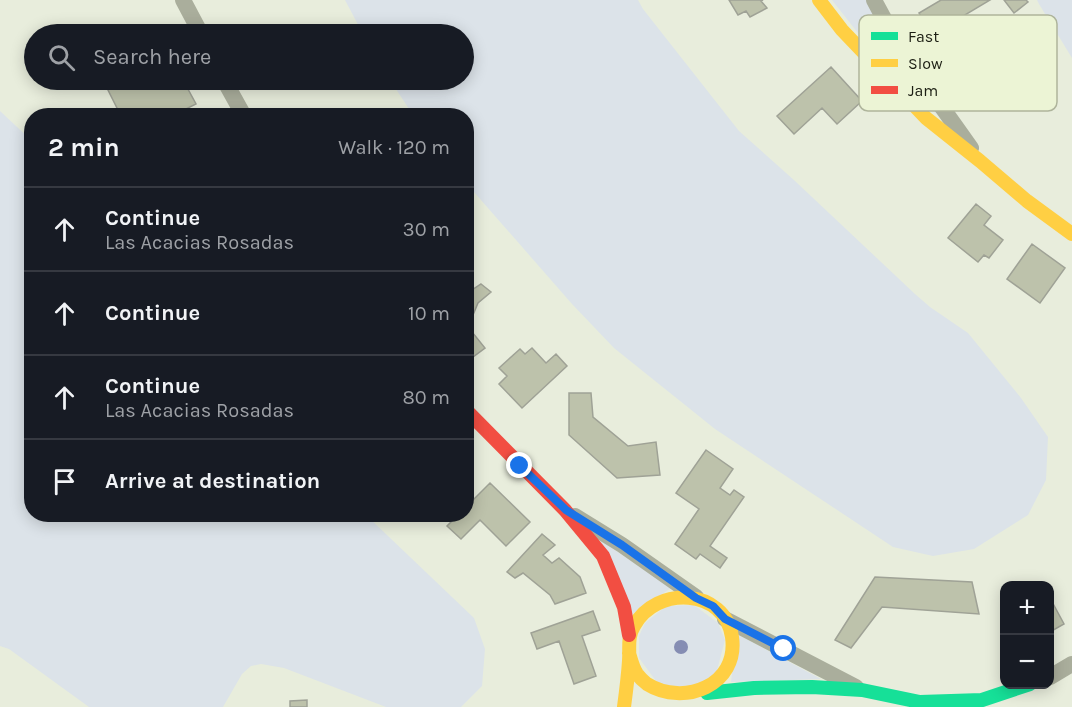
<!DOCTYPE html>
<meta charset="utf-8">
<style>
body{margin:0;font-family:Karla,sans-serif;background:#242831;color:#f1f3f6}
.controls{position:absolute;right:18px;bottom:18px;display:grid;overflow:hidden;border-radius:12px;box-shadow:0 3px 15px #0003}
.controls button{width:54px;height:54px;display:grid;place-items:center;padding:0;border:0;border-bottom:2px solid #363941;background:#171b24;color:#f1f3f6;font:30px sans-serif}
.stop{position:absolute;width:18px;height:18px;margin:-14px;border:4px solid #1a73e8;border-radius:50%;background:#fff}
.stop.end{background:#1a73e8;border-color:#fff;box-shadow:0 2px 6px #0008}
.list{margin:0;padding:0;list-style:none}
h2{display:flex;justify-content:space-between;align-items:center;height:78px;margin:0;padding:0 24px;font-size:26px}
h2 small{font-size:20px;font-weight:400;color:#9ea1a6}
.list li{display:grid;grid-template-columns:39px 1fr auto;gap:18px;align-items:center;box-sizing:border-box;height:84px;padding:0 24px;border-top:2px solid #363941}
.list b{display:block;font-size:22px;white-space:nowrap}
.list p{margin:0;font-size:20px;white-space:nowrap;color:#9ea1a6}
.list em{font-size:20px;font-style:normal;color:#9ea1a6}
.icon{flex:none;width:33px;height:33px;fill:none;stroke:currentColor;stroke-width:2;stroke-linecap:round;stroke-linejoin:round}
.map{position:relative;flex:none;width:1072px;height:707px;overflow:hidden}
.search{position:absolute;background:#171b24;box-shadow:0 3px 15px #0003;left:24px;top:24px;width:450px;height:66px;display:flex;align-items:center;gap:15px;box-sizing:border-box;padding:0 21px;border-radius:33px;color:#9ea1a6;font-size:22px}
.panel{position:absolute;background:#171b24;box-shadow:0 3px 15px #0003;left:24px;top:108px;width:450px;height:414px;border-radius:24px}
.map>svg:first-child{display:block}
.green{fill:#dce3e9}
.building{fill:#bdc2ab;stroke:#9fa296;stroke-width:1.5}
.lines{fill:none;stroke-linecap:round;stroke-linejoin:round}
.street{stroke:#aaae9c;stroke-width:16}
.fast{stroke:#16e098;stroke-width:14}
.slow{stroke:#ffcf43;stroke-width:14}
.jam{stroke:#f24e42;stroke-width:14}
.tree{fill:#858db3}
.route{stroke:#1a73e8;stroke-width:8}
.key{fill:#ecf4d5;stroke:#aeb49b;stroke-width:1.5}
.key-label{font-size:16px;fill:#1c1e13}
</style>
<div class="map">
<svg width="1072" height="707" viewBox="0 0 1072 707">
<rect width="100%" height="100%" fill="#e8eddc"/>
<path class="green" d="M345,0h293l5,9 96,122 56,50 120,113 15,13 38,26 53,65 27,39 -2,43 -18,35 -54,34 -41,7 -40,-9 -178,-118 -101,-81 -42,-44 -105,-120 -1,-68 -53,-1 -23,-35h74v-46h-101z
M832,0h35l90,133 -74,-68z
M1037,0h35v58l-33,-54z
M0,111l31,29 1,374 334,1 108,103 11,31 -3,37 -21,21h-75l-102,-39 -23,-4 -10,2 -9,8 -19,33h-134l-80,-58 -9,-3z
M600,540l71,48 -40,27z
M694,605l24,18 7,17 -9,34 -22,15 -35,-4 -20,-27v-22l6,-13 21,-17z
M737,634l84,45 -90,3z"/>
<path class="building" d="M729,0h34l-2,1 6,7 -17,9 -4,-6 -8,4z
M941,0h49l-32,19 13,36 -16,11 -36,-53z
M1004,0h22l2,2 -14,11z
M831,67l31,34 -25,23 -15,-16 -28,26 -17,-18z
M124,80h59l13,24 -24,12h-51l-14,-28z
M976,204l15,12 -7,9 19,15 -14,18 -5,-3 -6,7 -30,-24z
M1032,244l33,24 -25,35 -33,-24z
M481,284l10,8 -13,11 -10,24 17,21 -16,12 -3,-3v-63z
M532,348l14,15 10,-9 11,12 -45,42 -23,-24 8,-8 -8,-8 21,-19 5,5z
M569,393h22l2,24 35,29 28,-4 4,33 -43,3 -48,-43z
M706,450l27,19 -13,19 10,7 4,-5 10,7 -34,49 17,12 -7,10 -20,-14 -4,5 -21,-15 24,-35 -23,-16z
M490,483l40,39 -24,24 -26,-26 -19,19 -14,-13 12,-12h7v-7z
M542,534l13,11 -12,10 9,8 7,-5 21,19 6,16 -31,11 -5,-9 -27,-22 -8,5 -8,-6z
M875,577l97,5 7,32 -97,-7 -31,41 -16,-8z
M1050,598l14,26 -14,8z
M593,611l7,19 -18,6 14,40 -22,8 -15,-43 -22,8 -6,-16z
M307,700v7h-17v-6z"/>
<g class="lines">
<path class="street" d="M183,0l18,34
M874,0c26,51 64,101 97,148
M224,80l20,36
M575,516l47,29 74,52
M725,619l131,68
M1050,677l22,-13"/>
<path class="fast" d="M707,693l47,-5 58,-1 50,3 58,12 62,-2 48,-16"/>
<path class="slow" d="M819,0l23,30 84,88 54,43 47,40 45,33
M624,707c2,-15 4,-30 5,-46 1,-12 -2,-24 5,-35 22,-41 91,-38 98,11 7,48 -48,70 -85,47 -4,-3 -7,-6 -10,-10 -4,-6 -6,-14 -8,-21"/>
<path class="jam" d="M466,410l99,100 38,46 21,51 5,28"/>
</g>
<circle class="tree" cx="681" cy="647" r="7"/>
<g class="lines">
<path class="route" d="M520,466l46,44 56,35 74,53 17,8 12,13 59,30"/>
</g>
<rect x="859" y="15" width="198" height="96" rx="9" class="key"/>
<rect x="871" y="32" width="27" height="8" fill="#16e098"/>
<rect x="871" y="59" width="27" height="8" fill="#ffcf43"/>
<rect x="871" y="86" width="27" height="8" fill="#f24e42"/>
<g class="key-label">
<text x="908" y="42">Fast</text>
<text x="908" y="69">Slow</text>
<text x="908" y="96">Jam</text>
</g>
</svg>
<div class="controls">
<button>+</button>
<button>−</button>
</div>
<div class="stop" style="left:784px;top:649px"></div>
<div class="stop end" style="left:520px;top:466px"></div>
<div class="search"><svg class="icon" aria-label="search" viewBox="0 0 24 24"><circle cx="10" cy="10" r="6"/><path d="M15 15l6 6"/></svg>Search here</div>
<section class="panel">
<h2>2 min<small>Walk · 120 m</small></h2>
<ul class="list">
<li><svg class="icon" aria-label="ahead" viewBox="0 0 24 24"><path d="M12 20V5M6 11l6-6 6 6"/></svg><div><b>Continue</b><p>Las Acacias Rosadas</p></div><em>30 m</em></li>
<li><svg class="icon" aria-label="ahead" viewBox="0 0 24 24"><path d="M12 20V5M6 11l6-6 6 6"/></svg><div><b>Continue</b></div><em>10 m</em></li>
<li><svg class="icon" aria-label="ahead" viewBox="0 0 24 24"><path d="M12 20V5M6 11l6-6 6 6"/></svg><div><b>Continue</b><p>Las Acacias Rosadas</p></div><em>80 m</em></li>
<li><svg class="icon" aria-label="arrive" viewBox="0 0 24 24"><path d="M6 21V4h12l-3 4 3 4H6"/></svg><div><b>Arrive at destination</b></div></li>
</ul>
</section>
</div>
